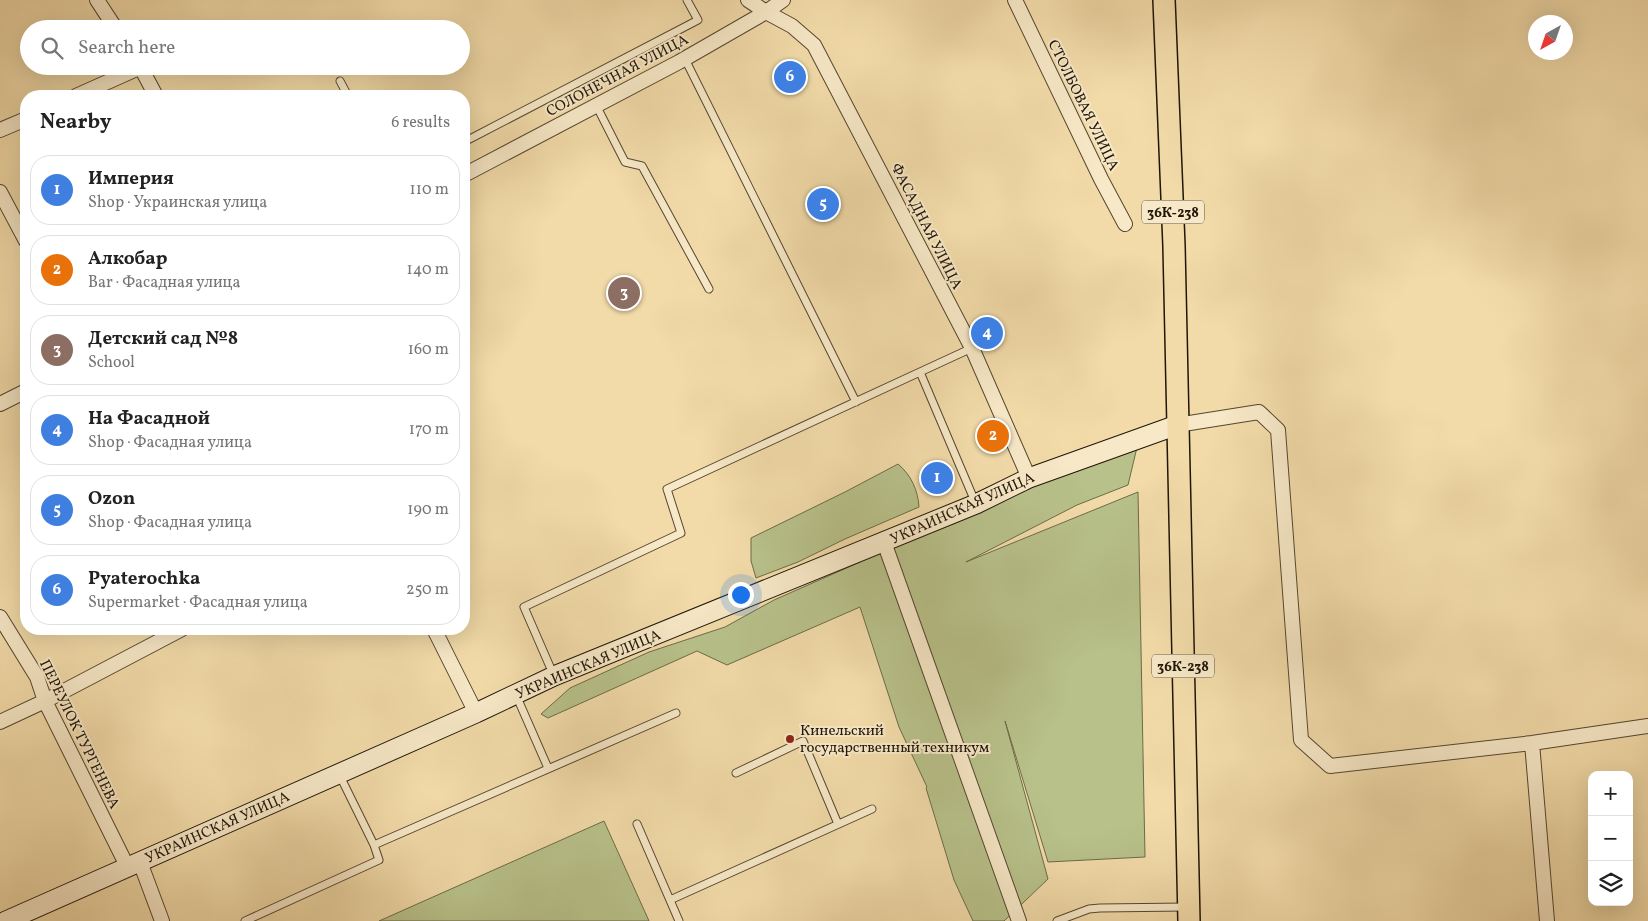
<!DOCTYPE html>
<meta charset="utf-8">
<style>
body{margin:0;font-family:Vollkorn,serif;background:#f2f2f2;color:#222}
.controls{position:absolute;right:15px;bottom:15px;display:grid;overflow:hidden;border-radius:10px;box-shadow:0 5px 20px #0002}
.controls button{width:45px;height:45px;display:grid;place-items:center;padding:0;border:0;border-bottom:1px solid #e0e0e0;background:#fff;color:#222;font:25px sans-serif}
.compass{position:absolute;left:1528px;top:15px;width:45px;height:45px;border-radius:50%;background:#fff;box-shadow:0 5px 20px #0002;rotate:220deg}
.you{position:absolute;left:740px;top:594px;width:18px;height:18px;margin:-12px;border:4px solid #fff;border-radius:50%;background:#1a73e8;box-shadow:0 0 0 8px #1a73e833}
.badge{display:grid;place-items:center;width:32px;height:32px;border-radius:50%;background:#1a73e8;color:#fff;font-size:16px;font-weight:700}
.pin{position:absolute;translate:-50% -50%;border:2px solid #fff;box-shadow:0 1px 5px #0006}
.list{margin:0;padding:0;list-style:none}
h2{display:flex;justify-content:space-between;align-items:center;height:65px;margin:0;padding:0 20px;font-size:21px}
h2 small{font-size:16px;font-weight:400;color:#767676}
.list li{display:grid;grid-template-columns:32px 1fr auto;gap:15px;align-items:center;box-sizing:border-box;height:70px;margin:0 10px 10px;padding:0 10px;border:1px solid #e0e0e0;border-radius:20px}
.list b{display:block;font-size:19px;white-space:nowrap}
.list p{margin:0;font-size:16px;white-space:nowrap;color:#767676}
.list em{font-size:16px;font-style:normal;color:#767676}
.icon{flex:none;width:28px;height:28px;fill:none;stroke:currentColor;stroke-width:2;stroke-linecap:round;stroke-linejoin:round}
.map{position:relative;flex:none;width:1648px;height:921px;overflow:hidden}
.search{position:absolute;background:#fff;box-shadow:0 5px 20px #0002;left:20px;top:20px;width:450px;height:55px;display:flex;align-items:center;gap:12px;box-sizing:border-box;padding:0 18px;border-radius:28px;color:#767676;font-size:19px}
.panel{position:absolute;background:#fff;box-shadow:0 5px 20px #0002;left:20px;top:90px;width:450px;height:545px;border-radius:20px}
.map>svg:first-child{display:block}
.green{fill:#b8c18a;stroke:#6c6b49}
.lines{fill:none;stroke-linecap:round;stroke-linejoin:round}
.service-casing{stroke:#544630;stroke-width:9}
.minor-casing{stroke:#544630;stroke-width:16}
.secondary-casing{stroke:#1f1508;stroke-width:21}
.primary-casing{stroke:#1f1508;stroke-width:24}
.service{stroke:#f7e8c7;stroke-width:7}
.minor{stroke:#f7e8c7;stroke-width:14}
.secondary{stroke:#f7e8c7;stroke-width:19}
.primary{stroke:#f2dba9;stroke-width:21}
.poi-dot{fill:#8f2418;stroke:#f7e8c7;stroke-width:2}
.labels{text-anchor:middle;stroke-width:4;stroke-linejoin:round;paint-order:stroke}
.shield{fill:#f7e8c7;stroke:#605441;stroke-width:1}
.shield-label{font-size:14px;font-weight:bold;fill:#1f1508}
.street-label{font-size:15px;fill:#1f1508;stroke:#f7e8c7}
.poi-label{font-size:15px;fill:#1f1508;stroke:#f7e8c7;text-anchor:start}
</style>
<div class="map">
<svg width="1648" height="921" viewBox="0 0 1648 921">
<rect width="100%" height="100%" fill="#f2dba9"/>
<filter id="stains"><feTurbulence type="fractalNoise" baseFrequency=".004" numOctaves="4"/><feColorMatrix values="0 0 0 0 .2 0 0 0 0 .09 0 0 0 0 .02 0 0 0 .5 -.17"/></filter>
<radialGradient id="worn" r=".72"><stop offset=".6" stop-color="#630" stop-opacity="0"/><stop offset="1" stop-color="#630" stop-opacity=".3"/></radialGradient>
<path class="green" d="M1139,439l-11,46 -51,20 -111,57 172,-70 7,365 -97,5 -43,-141 43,158 -44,42h-31l-19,-41 -28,-92 1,-1 -28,-60 -39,-120 -133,58 -30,-14 -149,67 -7,-4 29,-26 79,-36 76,-25 49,-27z
M898,464c13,11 20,26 21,43l-74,32 -47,23 -42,16 -5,-17v-23l94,-46z
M604,821l45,100h-270z"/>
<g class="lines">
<defs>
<path id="service" d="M685,59l171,343
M340,81l8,15
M596,105l29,57 17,4 67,123
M464,142l234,-122 -11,-20
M972,348l-52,24 56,132
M554,676l-30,-69 157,-74 -14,-44 253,-117
M516,695l32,73
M736,773l67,-32 35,83
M340,776l34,69
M637,824l42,97
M670,900l202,-91
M245,921l134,-61 -5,-15 302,-132
M1057,921l32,-12 11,-1 86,-1"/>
<path id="minor" d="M97,0l19,29
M748,0l18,12 26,14 22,19 158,303 57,130
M1015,0l86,179 24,45
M140,66l16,30
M76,96l65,-29
M0,130l26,-11
M464,175l215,-113 87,-50 17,-12
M0,192l26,49
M0,404l26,-13
M1177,425l82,-13 19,18 23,310 29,26 202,-23 116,-17
M884,542l135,379
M0,617l37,60 8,24 82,165
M434,629l42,84
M0,722l45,-21 137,-72
M1532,743l15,178
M140,862l22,59"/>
<path id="secondary" d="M6,921l470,-208 78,-37 422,-172 53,-26 148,-53"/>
<path id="primary" d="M1164,0l10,246 15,675"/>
</defs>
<use href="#service" class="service-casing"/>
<use href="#minor" class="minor-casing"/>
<use href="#secondary" class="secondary-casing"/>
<use href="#primary" class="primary-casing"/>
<use href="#service" class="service"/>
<use href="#minor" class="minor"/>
<use href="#secondary" class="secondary"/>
<use href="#primary" class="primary"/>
</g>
<circle class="poi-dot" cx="790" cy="739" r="5"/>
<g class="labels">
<g class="shield">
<rect x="1142" y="200.5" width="62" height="23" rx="4"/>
<rect x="1152" y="654.5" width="62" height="23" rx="4"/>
</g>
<g class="shield-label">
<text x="1173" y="217">36К-238</text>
<text x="1183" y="671">36К-238</text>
</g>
<g class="street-label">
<text transform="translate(617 75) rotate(-28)" y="5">СОЛОНЕЧНАЯ УЛИЦА</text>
<text transform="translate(1084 105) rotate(64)" y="5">СТОЛБОВАЯ УЛИЦА</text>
<text transform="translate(927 226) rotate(63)" y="5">ФАСАДНАЯ УЛИЦА</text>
<text transform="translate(962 508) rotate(-24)" y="5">УКРАИНСКАЯ УЛИЦА</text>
<text transform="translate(588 664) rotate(-23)" y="5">УКРАИНСКАЯ УЛИЦА</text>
<text transform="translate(80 734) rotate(64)" y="5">ПЕРЕУЛОК ТУРГЕНЕВА</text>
<text transform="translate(217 827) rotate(-24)" y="5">УКРАИНСКАЯ УЛИЦА</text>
</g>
<g class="poi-label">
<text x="800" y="735">Кинельский<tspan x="800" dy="17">государственный техникум</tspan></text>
</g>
</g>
<rect width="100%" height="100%" filter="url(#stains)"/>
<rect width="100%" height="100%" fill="url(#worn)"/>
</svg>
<div class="controls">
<button>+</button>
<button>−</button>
<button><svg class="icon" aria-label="layers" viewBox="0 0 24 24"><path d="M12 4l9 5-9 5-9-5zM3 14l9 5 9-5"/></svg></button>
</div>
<svg class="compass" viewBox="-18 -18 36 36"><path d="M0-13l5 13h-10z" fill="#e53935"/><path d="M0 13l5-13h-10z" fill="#767676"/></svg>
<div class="you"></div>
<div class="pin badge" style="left:937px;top:478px;background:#3f7fe0">1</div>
<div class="pin badge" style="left:993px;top:436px;background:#e8710a">2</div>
<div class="pin badge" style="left:624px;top:293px;background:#8d6e63">3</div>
<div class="pin badge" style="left:987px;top:333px;background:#3f7fe0">4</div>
<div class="pin badge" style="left:823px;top:204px;background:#3f7fe0">5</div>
<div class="pin badge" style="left:790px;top:77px;background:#3f7fe0">6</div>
<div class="search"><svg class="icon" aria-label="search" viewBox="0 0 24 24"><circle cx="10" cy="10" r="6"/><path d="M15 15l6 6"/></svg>Search here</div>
<section class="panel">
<h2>Nearby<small>6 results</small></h2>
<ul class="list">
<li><span class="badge" style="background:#3f7fe0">1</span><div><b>Империя</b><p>Shop · Украинская улица</p></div><em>110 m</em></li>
<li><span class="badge" style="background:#e8710a">2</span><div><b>Алкобар</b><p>Bar · Фасадная улица</p></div><em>140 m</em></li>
<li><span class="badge" style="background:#8d6e63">3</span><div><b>Детский сад №8</b><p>School</p></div><em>160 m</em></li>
<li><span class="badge" style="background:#3f7fe0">4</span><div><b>На Фасадной</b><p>Shop · Фасадная улица</p></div><em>170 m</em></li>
<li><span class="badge" style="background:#3f7fe0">5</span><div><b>Ozon</b><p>Shop · Фасадная улица</p></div><em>190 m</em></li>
<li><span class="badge" style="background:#3f7fe0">6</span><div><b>Pyaterochka</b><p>Supermarket · Фасадная улица</p></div><em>250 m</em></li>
</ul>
</section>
</div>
